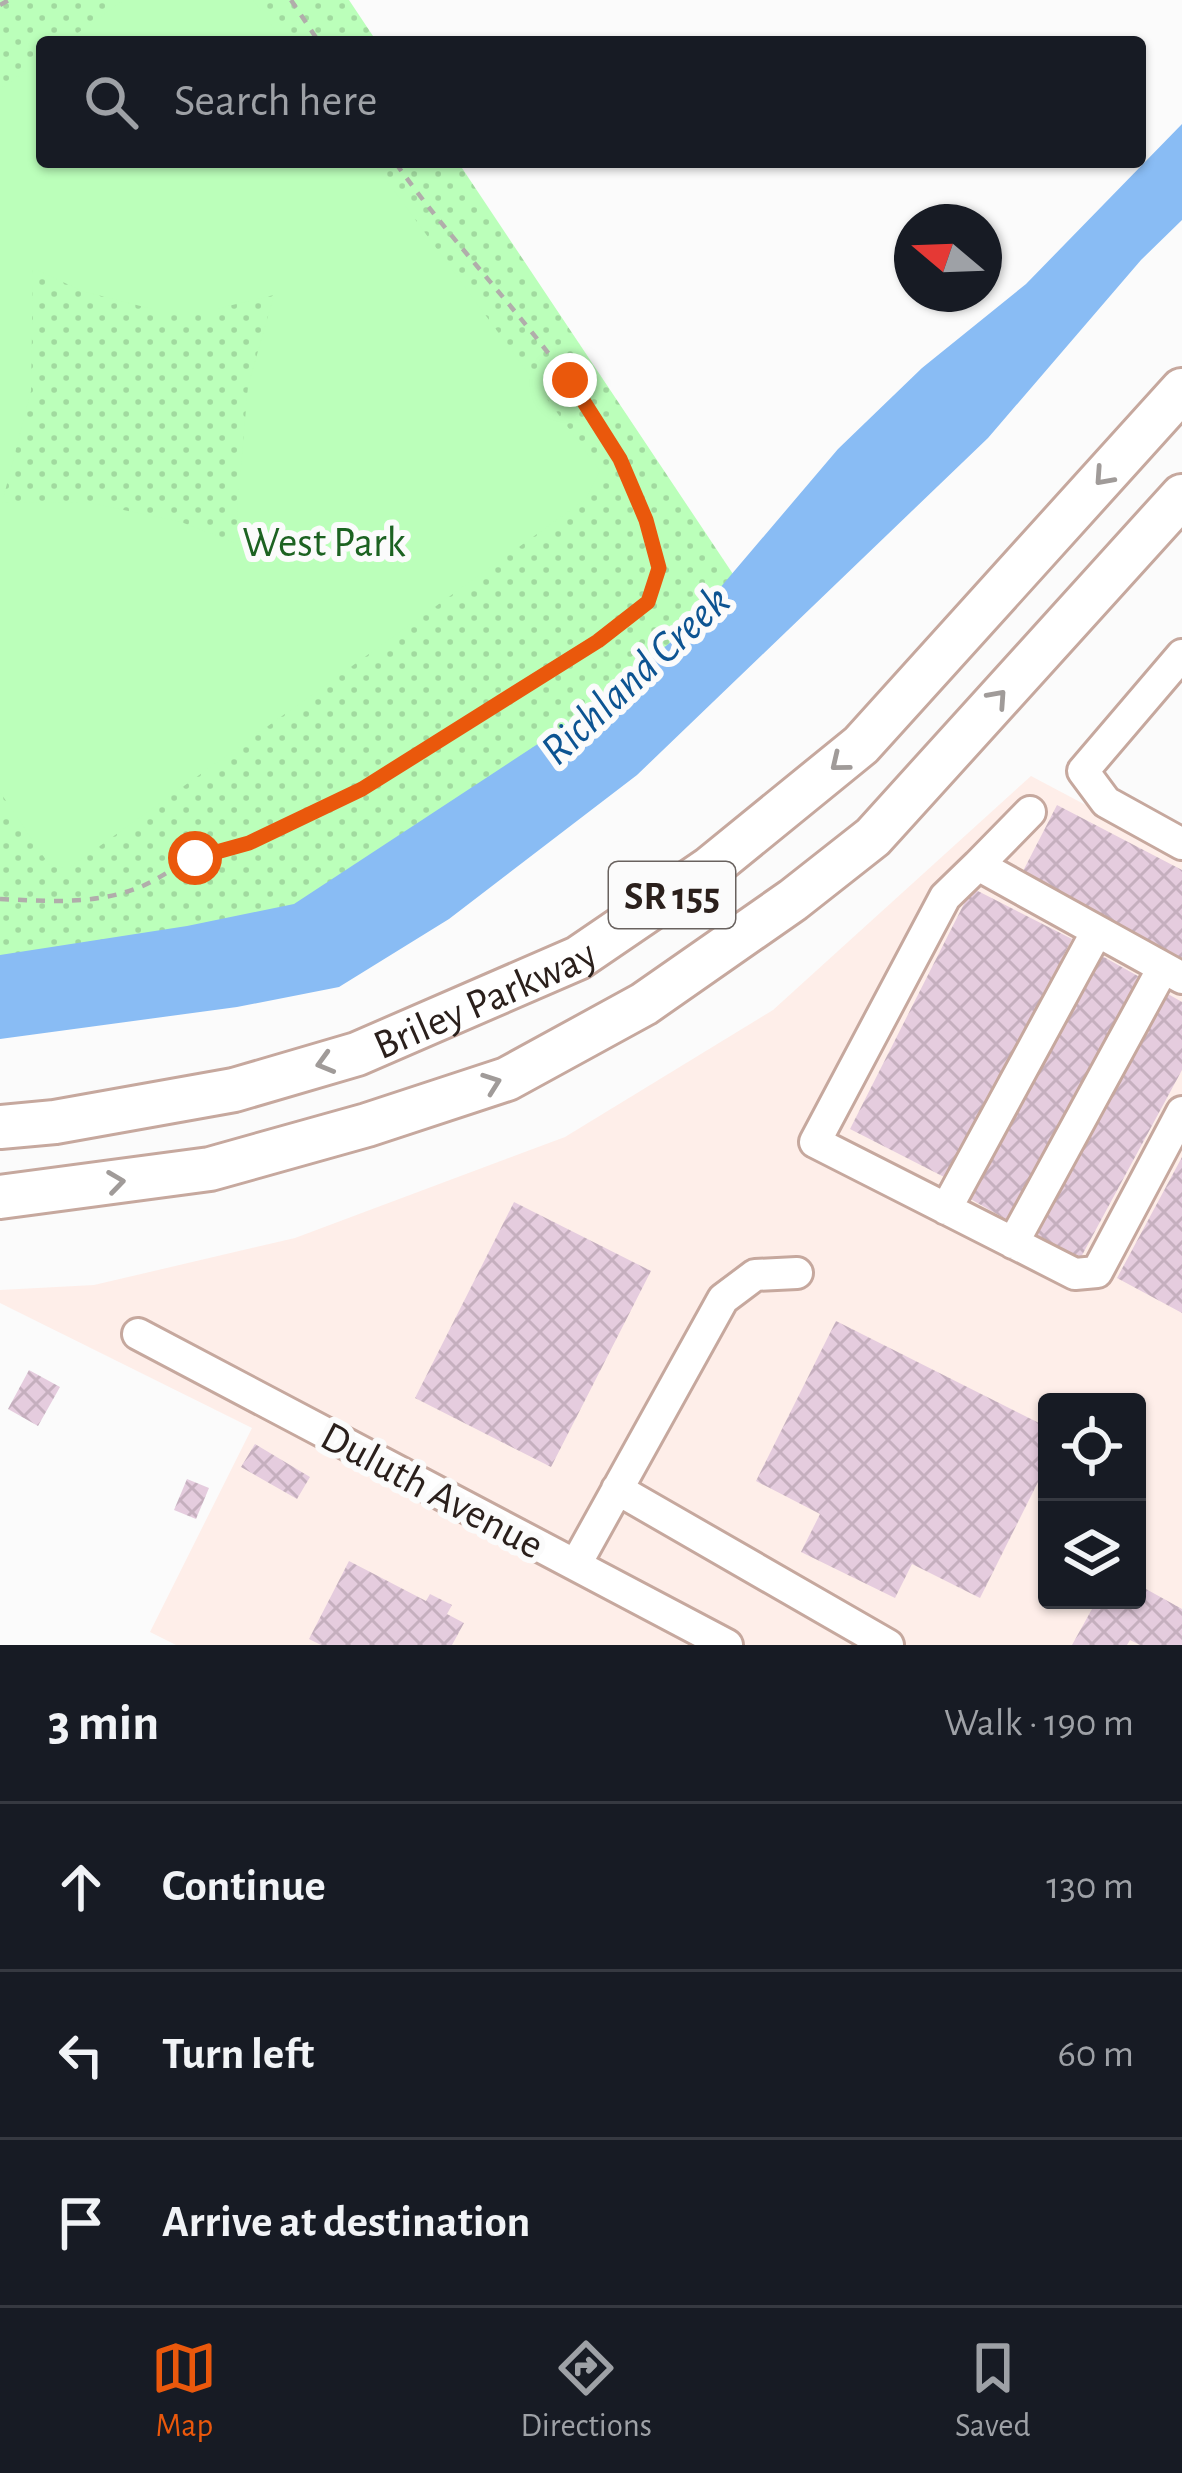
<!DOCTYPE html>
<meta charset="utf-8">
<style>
body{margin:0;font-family:"Alegreya Sans",sans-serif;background:#242831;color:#f1f3f6}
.controls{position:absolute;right:36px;bottom:36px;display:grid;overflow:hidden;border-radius:12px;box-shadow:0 3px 9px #0004}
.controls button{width:108px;height:108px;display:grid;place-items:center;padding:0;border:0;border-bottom:3px solid #363941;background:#171b24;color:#f1f3f6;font:60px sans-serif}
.compass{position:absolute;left:894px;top:204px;width:108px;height:108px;border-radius:50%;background:#171b24;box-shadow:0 3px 9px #0004;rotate:289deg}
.stop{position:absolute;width:36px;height:36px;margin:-27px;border:9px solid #ea580c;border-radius:50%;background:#fff}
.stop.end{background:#ea580c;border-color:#fff;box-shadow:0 3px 12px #0008}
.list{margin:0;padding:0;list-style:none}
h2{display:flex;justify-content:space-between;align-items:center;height:156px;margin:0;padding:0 48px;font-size:51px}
h2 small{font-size:39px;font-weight:400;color:#9ea1a6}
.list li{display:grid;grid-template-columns:78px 1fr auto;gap:36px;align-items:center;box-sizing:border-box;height:168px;padding:0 48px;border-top:3px solid #363941}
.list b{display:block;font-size:45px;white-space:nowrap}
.list em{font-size:39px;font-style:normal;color:#9ea1a6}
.icon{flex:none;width:66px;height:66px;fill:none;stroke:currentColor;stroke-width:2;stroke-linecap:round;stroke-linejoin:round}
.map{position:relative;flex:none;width:1182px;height:1645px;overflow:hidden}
.search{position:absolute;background:#171b24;box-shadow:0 3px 9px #0004;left:36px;right:36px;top:36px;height:132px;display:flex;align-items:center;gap:30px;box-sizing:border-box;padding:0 42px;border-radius:12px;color:#9ea1a6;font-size:45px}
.sheet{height:660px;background:#171b24}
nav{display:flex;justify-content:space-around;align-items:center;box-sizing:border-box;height:168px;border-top:3px solid #363941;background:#171b24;font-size:33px;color:#9ea1a6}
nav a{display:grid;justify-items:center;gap:6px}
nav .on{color:#ea580c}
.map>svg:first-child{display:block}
.built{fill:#feeee9;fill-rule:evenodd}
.park{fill:url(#park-dots)}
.pitch{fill:#bbffba;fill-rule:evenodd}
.water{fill:#89bcf4}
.building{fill:url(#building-cross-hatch)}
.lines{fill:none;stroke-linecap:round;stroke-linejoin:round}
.minor-casing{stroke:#c6a89e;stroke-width:36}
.highway-casing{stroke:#c6a89e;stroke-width:48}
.path{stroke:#b1adab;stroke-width:4.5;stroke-dasharray:9 9;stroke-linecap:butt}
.minor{stroke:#fff;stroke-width:30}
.highway{stroke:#fff;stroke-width:42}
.oneway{stroke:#a09b99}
.route{stroke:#ea580c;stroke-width:15}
.labels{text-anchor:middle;stroke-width:12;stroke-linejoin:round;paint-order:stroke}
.shield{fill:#fbfbfb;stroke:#69625f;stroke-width:3}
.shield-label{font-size:39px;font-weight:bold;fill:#2b201c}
.park-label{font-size:42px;fill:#1c6221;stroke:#fbfbfb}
.street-label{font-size:42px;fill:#2b201c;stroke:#fbfbfb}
.water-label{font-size:45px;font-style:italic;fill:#0d5492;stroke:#fbfbfb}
</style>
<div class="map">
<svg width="1182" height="1645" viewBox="0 0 1182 1645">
<defs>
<pattern id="park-dots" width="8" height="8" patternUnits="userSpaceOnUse" patternTransform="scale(3)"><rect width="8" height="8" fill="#bbffba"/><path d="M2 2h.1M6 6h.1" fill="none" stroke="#a1da9f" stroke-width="1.8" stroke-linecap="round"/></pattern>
<pattern id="building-cross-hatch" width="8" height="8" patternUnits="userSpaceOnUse" patternTransform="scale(3)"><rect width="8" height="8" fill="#e5ccde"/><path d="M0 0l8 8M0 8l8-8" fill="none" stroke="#c5afbe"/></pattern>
</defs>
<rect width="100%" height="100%" fill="#fbfbfb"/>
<path class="built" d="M1031,776l151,80v789h-1006l-26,-13 102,-204 -252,-125v-13l94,-5 201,-47 270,-101 208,-127zM1047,1402h90v198h-90z"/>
<path class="park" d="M0,0h349l28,42h-335v120h416l289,433 -471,338 -276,48z"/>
<path class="pitch" d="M124,0h129l31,42h-219z
M42,59v103h331l227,309 -14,28 -517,369 -19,-2 -50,-74v-703zM33,268l49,23 70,18h64l58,-14 -26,91 -11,125 2,33 -58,-22 -96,-20 -83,1 29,-112z"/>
<path class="water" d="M1182,124v96l-41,40 -153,178 -351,337 -188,144 -110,68 -102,20 -237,32v-84l187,-29 107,-22 259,-170 127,-99 158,-186 84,-81 104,-84z"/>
<path class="building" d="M1057,805l125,65v89l-161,-84z
M972,888l100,51 -122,241 -100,-51z
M1102,956l43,24 -136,241 -42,-24z
M1168,994l14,8v68l-102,189 -43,-24z
M1182,1157v156l-65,-35z
M514,1202l137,69 -100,196 -136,-69z
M836,1321l211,106v37l-67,134 -68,-34 -17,34 -94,-46 19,-38 -64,-33z
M29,1370l31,17 -22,39 -30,-17z
M255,1444l55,33 -13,22 -56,-32z
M187,1479l22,9 -13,31 -22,-9z
M349,1561l77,40 4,-7 22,11 -5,9 17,9 -12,22h-131l-12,-6z
M1137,1584l45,25v36h-42l-10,-5 -3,5h-55l25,-45h40z"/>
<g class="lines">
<defs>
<path id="minor" d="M1182,655l-99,116 23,31 76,42
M978,865l52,-53
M1182,978l-204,-113 -33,32 -130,245 260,132 22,-2 85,-160
M946,1209l151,-278
M1013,1243l150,-275
M138,1334l589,311
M617,1489l271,156
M576,1564l147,-265 32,-24 42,-2"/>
<g id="highway">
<path id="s1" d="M0,1127l55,-5 179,-32 123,-36 221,-96 132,-90 151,-123 321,-355"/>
<path d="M0,1197l210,-28 157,-44 140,-46 137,-75 149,-104 80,-63 309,-341"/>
</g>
</defs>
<use href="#minor" class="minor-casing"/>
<use href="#highway" class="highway-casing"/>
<path class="path" d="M291,0l28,42
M0,5l9,-5
M0,899c46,2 91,6 135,-10 23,-8 42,-25 64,-33 38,-13 75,-21 111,-40 79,-39 151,-90 225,-137 36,-22 86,-42 112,-77 7,-9 12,-22 12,-33 1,-18 -8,-36 -14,-52 -52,-138 -167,-237 -250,-355"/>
<use href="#minor" class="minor"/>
<use href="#highway" class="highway"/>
</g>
<defs><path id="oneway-chevron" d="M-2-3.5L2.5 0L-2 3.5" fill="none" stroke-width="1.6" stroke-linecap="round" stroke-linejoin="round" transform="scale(3)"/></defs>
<g class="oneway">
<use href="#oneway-chevron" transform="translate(1103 477) rotate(132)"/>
<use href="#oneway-chevron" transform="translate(998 698) rotate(-48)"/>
<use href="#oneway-chevron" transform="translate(839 763) rotate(141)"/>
<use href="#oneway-chevron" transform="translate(325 1063) rotate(164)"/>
<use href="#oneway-chevron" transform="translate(492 1083) rotate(-20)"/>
<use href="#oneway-chevron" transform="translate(116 1182) rotate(-8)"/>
</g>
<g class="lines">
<path class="route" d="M195,858l54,-15 113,-54 236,-148 50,-39 11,-34 -13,-48 -26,-61 -50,-79"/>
</g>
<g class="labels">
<rect class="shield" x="609" y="862" width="126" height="66" rx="9"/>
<g class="shield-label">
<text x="672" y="909">SR 155</text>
</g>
<g class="park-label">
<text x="324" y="556">West Park</text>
</g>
<g class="street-label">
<text dy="15" stroke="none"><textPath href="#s1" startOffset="504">Briley Parkway</textPath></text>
<text transform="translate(433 1489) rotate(28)" y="15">Duluth Avenue</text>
</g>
<g class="water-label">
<text transform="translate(634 674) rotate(-43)" y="16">Richland Creek</text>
</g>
</g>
</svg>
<div class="controls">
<button><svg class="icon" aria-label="locate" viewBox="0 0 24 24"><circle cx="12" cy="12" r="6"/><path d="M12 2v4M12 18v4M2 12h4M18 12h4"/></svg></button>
<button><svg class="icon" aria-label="layers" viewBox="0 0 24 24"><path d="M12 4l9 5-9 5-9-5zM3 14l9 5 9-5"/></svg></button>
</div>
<svg class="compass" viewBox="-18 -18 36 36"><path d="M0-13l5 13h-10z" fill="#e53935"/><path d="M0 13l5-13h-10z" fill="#9ea1a6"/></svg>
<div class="stop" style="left:195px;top:858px"></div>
<div class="stop end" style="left:570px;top:380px"></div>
<div class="search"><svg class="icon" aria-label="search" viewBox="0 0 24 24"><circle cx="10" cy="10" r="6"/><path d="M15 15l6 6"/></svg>Search here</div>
</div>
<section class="sheet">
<h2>3 min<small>Walk · 190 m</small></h2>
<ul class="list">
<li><svg class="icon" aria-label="ahead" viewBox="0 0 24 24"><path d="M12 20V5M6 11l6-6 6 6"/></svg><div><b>Continue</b></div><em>130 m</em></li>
<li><svg class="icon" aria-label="left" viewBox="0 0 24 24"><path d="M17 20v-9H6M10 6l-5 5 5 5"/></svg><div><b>Turn left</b></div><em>60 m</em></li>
<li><svg class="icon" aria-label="arrive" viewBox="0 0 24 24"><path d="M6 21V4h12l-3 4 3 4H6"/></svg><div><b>Arrive at destination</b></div></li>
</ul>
</section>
<nav>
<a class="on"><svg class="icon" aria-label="map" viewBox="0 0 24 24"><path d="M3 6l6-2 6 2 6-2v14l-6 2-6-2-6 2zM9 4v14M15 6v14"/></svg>Map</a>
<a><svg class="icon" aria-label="directions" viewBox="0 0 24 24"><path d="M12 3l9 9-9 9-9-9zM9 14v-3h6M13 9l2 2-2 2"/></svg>Directions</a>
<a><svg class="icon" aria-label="saved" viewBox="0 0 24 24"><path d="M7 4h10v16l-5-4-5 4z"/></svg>Saved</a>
</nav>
